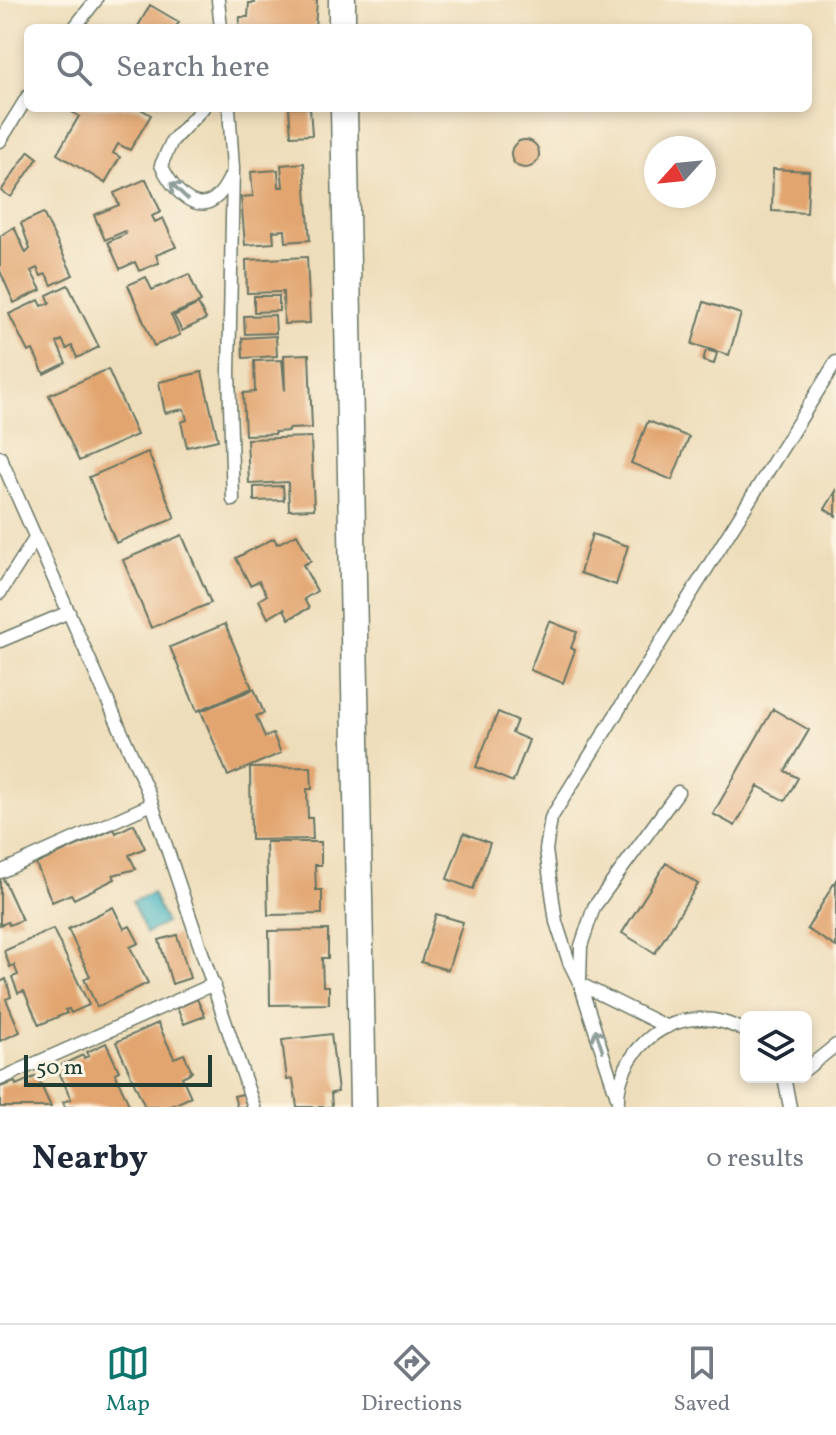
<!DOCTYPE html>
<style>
body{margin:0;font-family:Vollkorn,serif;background:#f2f2f3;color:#1f2937}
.controls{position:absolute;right:24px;bottom:24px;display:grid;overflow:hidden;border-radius:12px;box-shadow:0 4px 12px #0003}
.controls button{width:72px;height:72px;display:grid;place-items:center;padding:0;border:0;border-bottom:2px solid #e0e1e3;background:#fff;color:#1f2937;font:40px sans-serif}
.compass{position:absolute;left:644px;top:136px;width:72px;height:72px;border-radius:50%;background:#fff;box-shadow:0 4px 12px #0003;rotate:243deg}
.scale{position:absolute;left:24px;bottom:20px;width:188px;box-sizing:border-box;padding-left:8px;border:4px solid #1f3d34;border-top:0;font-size:22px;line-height:28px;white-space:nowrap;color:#1f3d34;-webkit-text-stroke:6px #fcf5e5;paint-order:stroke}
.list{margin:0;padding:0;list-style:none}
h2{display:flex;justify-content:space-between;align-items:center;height:104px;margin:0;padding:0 32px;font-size:34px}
h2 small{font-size:26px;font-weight:400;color:#747a83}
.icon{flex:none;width:44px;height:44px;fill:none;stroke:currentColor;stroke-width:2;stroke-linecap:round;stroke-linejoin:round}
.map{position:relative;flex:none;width:836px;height:1107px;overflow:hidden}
.search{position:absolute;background:#fff;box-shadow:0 4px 12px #0003;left:24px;right:24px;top:24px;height:88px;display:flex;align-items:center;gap:20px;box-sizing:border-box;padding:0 28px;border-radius:12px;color:#747a83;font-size:30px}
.sheet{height:216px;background:#fff}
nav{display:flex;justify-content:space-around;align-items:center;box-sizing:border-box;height:112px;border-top:2px solid #e0e1e3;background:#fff;font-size:22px;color:#747a83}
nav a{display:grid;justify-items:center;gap:4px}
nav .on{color:#0f766e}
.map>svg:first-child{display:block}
.water{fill:#45b4c0;stroke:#32787a;stroke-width:2}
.building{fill:#e2a570}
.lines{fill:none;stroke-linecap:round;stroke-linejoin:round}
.lane-casing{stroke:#677563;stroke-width:15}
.street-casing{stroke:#677563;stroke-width:29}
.lane{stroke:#fff;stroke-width:12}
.street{stroke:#fff;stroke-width:26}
.oneway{stroke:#8f9e9a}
</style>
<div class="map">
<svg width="836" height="1107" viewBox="0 0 836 1107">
<rect width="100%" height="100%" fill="#fcf5e5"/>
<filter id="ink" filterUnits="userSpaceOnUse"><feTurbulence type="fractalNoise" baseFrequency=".0125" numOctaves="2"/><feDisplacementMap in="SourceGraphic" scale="16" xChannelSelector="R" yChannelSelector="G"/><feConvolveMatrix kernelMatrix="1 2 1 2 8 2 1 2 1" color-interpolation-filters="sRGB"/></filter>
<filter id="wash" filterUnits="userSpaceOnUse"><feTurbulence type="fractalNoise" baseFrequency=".006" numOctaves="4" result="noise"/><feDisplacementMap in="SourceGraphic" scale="32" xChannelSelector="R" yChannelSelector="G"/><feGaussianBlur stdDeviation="1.8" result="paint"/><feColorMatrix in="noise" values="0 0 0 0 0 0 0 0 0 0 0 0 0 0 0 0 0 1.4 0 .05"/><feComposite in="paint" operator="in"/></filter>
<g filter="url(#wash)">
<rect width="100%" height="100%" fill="#eeddba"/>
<path class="water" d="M152,893l14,30 -20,10 -14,-31z"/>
<g id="blocks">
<path class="building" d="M255,0h62l-2,28h-76l1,-11h8l1,-14h6z
M150,5l29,17 -4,6h-38z
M74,108h65l12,7 -21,35 -12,-6 -5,9 7,4 -15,26 -48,-29 22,-38 -7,-4z
M289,108h21l2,27 -21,1z
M511 154a14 14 0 1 1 28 0a14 14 0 1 1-28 0Z
M29,151l9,7 -27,39 -10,-6z
M304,163l6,77 -24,2 -1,-12 -12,1 1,12 -29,2 -4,-48 12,-1 -2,-24 27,-2 1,17h4l-2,-22z
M773,169l36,2 -2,42 -35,-2z
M146,179l15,33 -9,4 3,6 8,-4 13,29 -20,8 3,8 -20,8 -4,-9 -15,7 -12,-27 18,-8 -1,-3 -20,9 -11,-25 25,-10 -5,-12z
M43,213l30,62 -21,10 -6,-11 -5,2 -4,-8 -6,3 10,19 -27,13 -14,-32v-35l14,-9 12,26 4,-4 -9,-26z
M307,257l3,66 -26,1 -1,-32 -36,1 -1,-33z
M189,274l12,28 -30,13 9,20 -26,11 -26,-61 18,-8 6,13z
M68,285l31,62 -22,11 -5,-12 -5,3 -5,-9 -5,3 9,20 -22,11 -11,-24 -5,2 -19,-38 30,-14 3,6 8,-3 -3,-8z
M254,296h25v15l-25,1z
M704,302l37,12 -12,41 -37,-11z
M198,304l8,15 -24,12 -8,-15z
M275,315l1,18 -31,1 -1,-18z
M276,336l1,20 -34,2 -1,-20z
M706,350l11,3 -3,11 -11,-3z
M309,354l3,74 -24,1 1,2 -14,1v2l-30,1 -2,-42 12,-1 -1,-31 28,-1 3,31 -1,-36z
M108,369l29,66 -58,26 -30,-66z
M202,372l16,68 -31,7 -6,-25 6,-2 -3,-11 -19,4 -6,-31z
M648,421l41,16 -17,43 -41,-17z
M311,437l3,72 -25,1 -1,-28 -39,2 -2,-45z
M148,452l27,66 -59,25 -27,-66z
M283,486l1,14 -30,1v-14z
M836,491v25l-11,-7z
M297,534l14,27 -8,4 14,26 -13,8 5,9 -20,11 -5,-10 -16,9 -9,-18 8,-5 -8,-14 -9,4 -14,-27 38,-20 3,6z
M592,534l36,12 -12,39 -36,-12z
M182,535l29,68 -60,25 -28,-68z
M549,621l28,11 -6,16 4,2 -12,33 -33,-13z
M225,624l27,64 -55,23 -27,-64z
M254,689l10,24 -8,3 9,21 8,-3 8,19 -53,23 -27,-65z
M773,709l36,21 -24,41 13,7 -13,23 -27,-15 -23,40 -22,-12z
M498,712l19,8 -5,13 17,7 -16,42 -37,-15z
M311,767l1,22h-5l1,29h4l1,21 -62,1 -1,-72z
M134,824l11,24 -16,7 7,14 -23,6 2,4 -41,20 -3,-5 -19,8 -16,-38 78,-35 2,4z
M464,833l26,10 -17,46 -26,-10z
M266,842h55v23h-6l1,25h6v24l-54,1z
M666,863l32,21 -43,69 -33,-20z
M0,872l22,48 -13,5 -1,-3 -8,3z
M836,880v67l-29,-18z
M113,907l11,22 6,-3 9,17 -9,4 18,36 -51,24 -13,-28 6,-3 -22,-47z
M436,914l27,8 -15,48 -27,-8z
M53,929l36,76 -18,8 -2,-4 -4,1 2,3 -28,12 -15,-34 -6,2 -6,-16 6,-2 -4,-10 -4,2 -6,-16z
M328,930v28h-6l1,28h6v18l-59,1 -1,-74z
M177,935l13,43 -18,6 -13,-44z
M6,979l5,18 -5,2 14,33 -20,9v-59z
M197,999l8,17 -21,8 -7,-16z
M158,1023l16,35 10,-4 8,18 -10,5 9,20 -22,10h-24l-29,-65z
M331,1034l7,58 -7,1 1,14h-35l-4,-28 -6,1 -5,-40z
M106,1043l13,28 -4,2 15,34h-65l-2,-5 8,-3 -14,-32 26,-12 1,3 5,-2 -2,-4z
M37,1076l14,31h-51v-20l15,-5 1,3z
M243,1094l4,13h-10l-3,-11z"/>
</g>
</g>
<g filter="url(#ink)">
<use href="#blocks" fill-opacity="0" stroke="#677563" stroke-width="2"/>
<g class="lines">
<defs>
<path id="lane" d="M218,0l3,28
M74,28l22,-28
M203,108l-31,33 -11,24c18,36 48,60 70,10
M229,108l4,60 -4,205 4,127
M0,141l28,-45
M0,457l148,335 106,315
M0,593l36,-56
M0,641l69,-29
M0,872l152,-68
M580,981l1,-35 13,-39 84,-115
M580,984l87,43
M806,1069l30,-24
M784,1077l6,30
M0,1079l214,-95
M617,1097l-37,-113 -11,-22 -13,-40 -10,-72 5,-32 285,-456
M618,1107c-3,-44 35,-87 80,-88 18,-1 32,5 48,12"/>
<path id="street" d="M342,0v28
M344,108l19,999"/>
</defs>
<use href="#lane" class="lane-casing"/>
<use href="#street" class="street-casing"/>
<use href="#lane" class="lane"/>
<use href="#street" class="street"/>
</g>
<defs><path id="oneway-shaft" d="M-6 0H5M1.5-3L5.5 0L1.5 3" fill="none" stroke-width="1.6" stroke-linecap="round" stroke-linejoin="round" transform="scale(2)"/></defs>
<g class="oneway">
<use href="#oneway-shaft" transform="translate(179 191) rotate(-136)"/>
<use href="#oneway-shaft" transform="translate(599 1040) rotate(-108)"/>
</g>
</g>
</svg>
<div class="controls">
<button><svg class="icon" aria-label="layers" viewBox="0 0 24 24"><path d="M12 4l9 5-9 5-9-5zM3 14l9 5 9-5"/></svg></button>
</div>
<svg class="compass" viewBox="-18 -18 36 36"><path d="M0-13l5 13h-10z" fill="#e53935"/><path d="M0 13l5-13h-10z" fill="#747a83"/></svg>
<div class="scale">50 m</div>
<div class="search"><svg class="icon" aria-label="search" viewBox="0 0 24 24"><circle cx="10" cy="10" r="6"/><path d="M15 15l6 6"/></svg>Search here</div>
</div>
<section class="sheet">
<h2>Nearby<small>0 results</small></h2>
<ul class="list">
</ul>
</section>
<nav>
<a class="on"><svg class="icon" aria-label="map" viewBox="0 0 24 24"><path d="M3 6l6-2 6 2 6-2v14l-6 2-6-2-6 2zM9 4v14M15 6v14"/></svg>Map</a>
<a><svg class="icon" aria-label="directions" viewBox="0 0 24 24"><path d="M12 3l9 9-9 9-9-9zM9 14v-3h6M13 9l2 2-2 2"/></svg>Directions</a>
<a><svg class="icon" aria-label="saved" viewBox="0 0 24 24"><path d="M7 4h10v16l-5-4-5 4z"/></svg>Saved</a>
</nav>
